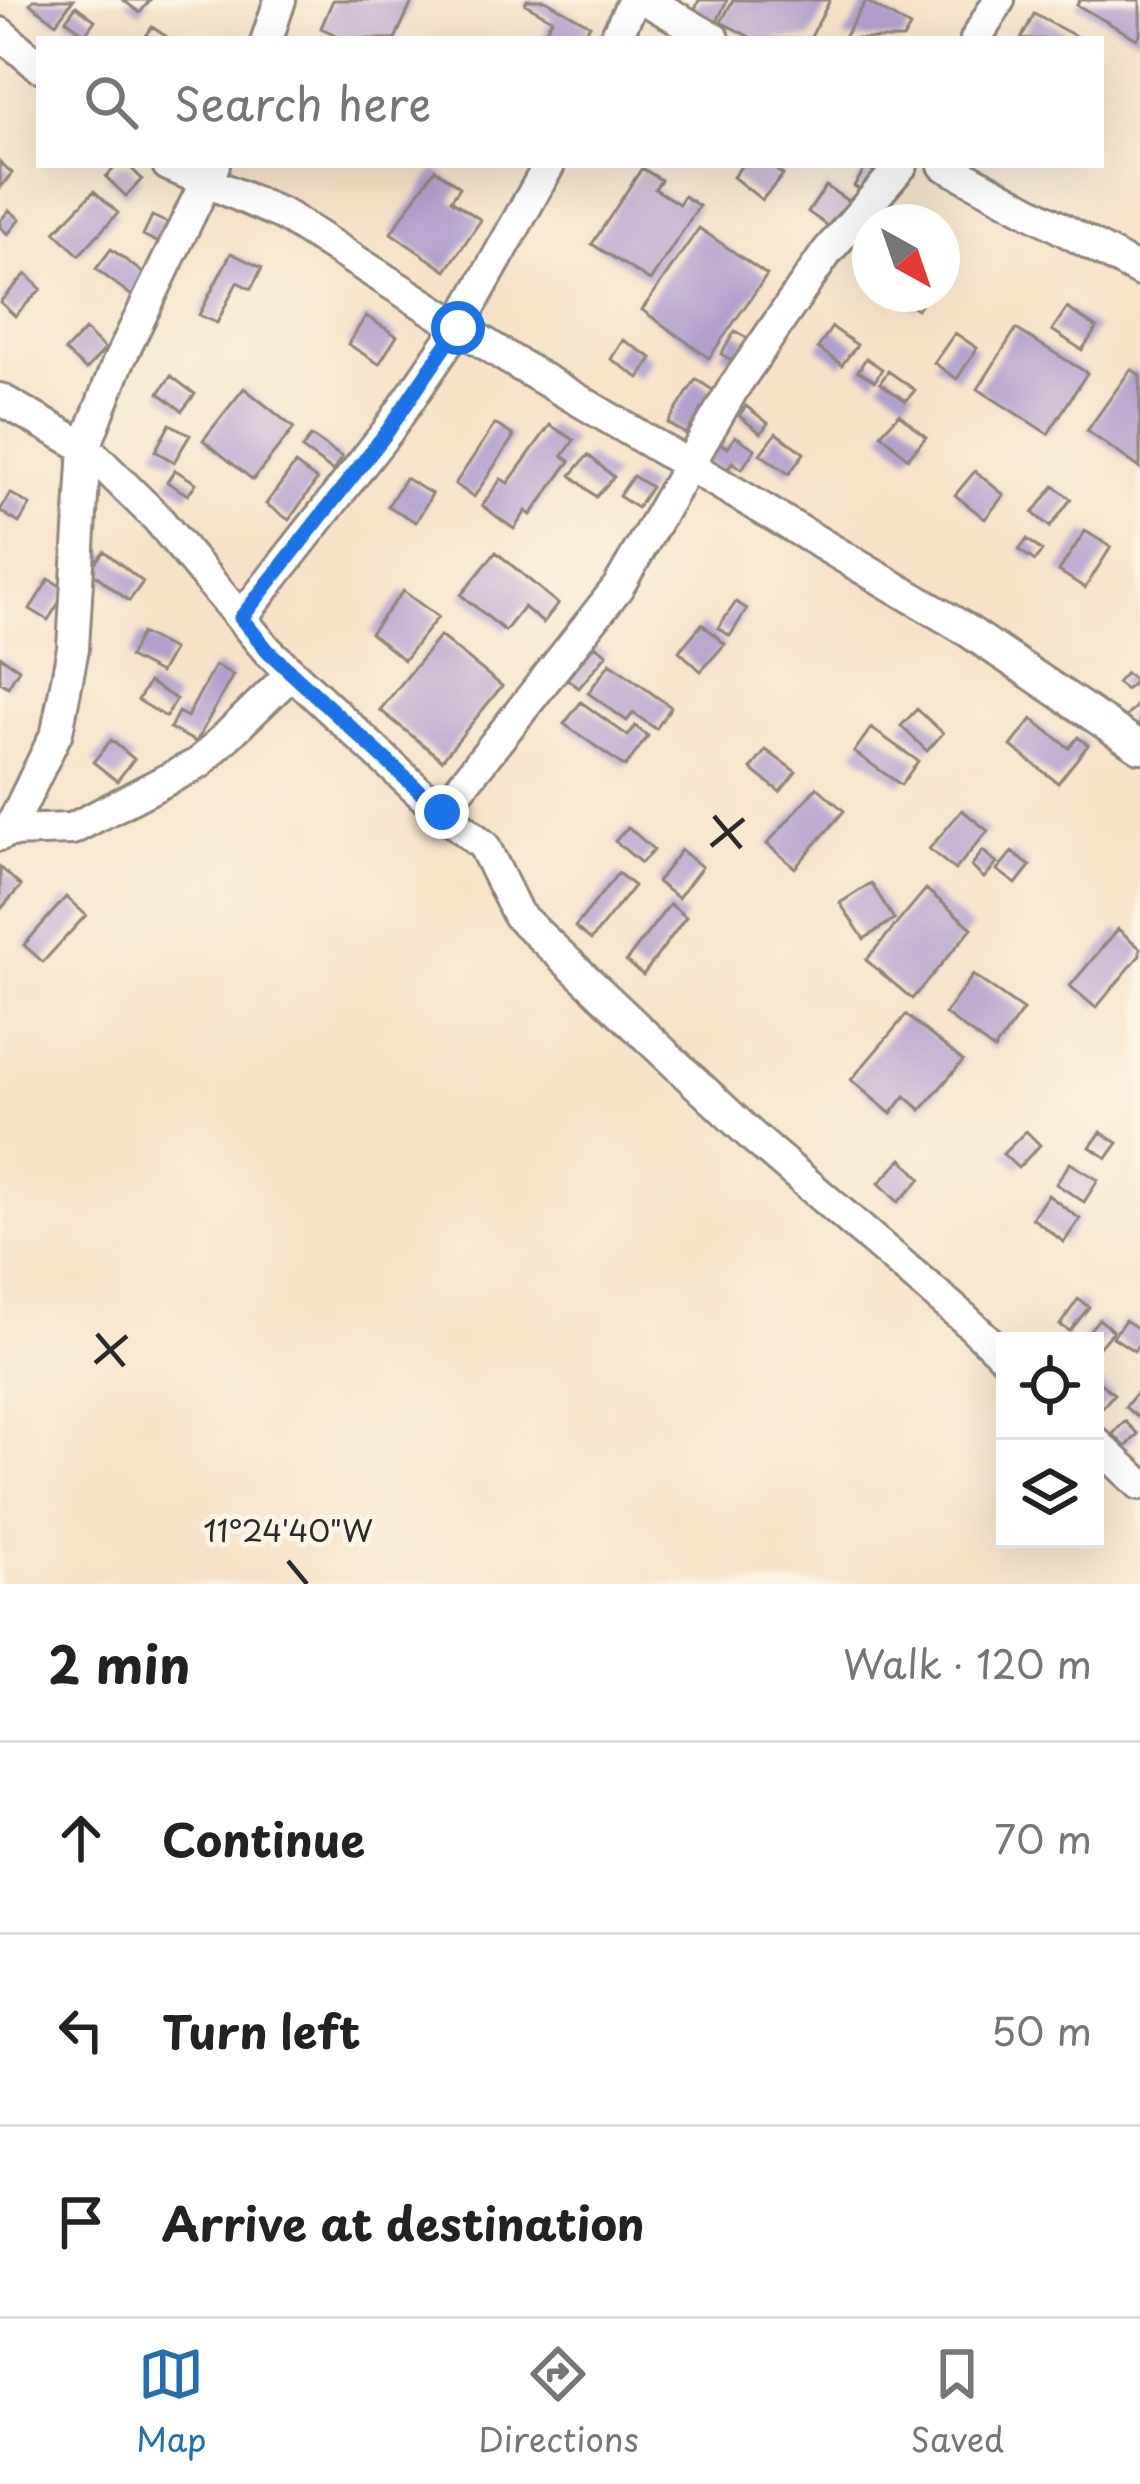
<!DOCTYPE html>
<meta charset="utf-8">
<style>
body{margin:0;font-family:"Playpen Sans",sans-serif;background:#f6f6f6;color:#222}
.controls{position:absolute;right:36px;bottom:36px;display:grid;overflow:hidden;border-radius:0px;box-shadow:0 12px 48px #0002}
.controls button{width:108px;height:108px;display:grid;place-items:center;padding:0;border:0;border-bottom:3px solid #e0e0e0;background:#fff;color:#222;font:60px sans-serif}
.compass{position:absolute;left:852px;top:204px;width:108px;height:108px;border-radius:50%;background:#fff;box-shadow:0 12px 48px #0002;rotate:140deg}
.stop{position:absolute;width:36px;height:36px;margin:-27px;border:9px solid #1a73e8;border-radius:50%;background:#fff}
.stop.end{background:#1a73e8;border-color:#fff;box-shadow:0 3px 12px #0008}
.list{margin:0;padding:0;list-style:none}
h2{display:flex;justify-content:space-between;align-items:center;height:156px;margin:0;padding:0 48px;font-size:51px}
h2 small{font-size:39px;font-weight:400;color:#767676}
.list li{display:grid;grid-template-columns:78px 1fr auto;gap:36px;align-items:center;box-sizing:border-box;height:192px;padding:0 48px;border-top:3px solid #e0e0e0}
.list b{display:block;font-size:45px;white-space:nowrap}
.list em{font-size:39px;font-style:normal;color:#767676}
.icon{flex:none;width:66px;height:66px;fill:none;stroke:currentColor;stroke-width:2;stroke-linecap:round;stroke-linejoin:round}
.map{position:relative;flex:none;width:1140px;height:1584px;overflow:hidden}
.search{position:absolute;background:#fff;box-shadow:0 12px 48px #0002;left:36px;right:36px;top:36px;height:132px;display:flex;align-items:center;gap:30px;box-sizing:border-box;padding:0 42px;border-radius:0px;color:#767676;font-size:45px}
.sheet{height:732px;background:#fff}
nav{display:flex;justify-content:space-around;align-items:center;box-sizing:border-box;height:168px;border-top:3px solid #e0e0e0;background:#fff;font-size:33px;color:#767676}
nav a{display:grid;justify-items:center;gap:6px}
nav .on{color:#1f6fb2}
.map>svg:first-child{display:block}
.building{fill:#b1a0cd}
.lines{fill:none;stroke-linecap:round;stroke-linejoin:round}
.minor-casing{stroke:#90867a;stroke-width:36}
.minor{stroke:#fff;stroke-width:30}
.route{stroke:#1a73e8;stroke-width:15}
.ticks{fill:none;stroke:#2b2b2b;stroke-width:4.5}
.ticks-label{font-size:30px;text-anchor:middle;fill:#2b2b2b;stroke:#fcf5e5;stroke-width:10;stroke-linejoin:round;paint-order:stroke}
</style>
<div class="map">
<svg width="1140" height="1584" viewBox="0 0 1140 1584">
<rect width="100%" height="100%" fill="#fcf5e5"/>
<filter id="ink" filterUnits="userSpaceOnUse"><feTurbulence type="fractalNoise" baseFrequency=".00833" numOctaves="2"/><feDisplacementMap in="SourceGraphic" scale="24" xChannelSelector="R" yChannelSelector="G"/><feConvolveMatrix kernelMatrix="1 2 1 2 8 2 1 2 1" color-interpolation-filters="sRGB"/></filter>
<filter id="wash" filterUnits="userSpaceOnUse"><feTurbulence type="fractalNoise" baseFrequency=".004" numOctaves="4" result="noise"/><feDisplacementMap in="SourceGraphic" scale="48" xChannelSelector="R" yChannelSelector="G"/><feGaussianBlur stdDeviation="2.7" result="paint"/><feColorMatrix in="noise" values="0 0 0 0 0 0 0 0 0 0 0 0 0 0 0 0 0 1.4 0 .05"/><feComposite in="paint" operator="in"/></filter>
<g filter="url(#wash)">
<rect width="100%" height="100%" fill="#f6e2c8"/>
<g id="blocks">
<path class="building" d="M33,0h40l-17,23 -26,-19z
M123,0h27l-10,13z
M333,0h80l-18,39h-50l-24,-11z
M527,0h18l45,25 -8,14h-41l11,-20 -27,-15z
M699,0h28l-11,24 -23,-11z
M733,0h97l-20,39h-56l-33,-17z
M1080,0h60v34l-3,5 -60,-34z
M866,1l44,26 -7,12h-60z
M76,6l19,14 -10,14 -19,-14z
M1034,14l47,25h-60z
M152,27l18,12h-26z
M0,162l12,11 -12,15z
M117,165h11l14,14 -16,17 -20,-19z
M742,165h28l13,10 -21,25 -29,-23z
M866,167l18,11 -12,19 -18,-11z
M642,168l19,12 -6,9 24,15 5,-8 15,10 -49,75 -58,-37z
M435,169l25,18 -9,13 30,20 -35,51 -55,-38z
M826,186l31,21 -19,26 -30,-21z
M94,191l24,22 -39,42 -24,-23z
M9,210l11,9 -12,15 -8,-7v-6z
M152,216l31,14 -10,20 -30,-15z
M699,228l68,47 -58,83 -67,-48z
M111,249l36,27 -15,20 -36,-27z
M231,253l31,15 -11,21 -14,-7 -20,41 -18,-8z
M26,274l15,15 -26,27 -15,-14z
M892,294h35l-10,15z
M1067,308l30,20 -15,22 -30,-20z
M366,316l31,20 -18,28 -31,-20z
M832,327l25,18 -15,20 -24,-17z
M1016,329l71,44 -39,61 -70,-45z
M85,330l20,19 -19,21 -21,-19z
M735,331l13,8 -13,23 -14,-8z
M955,333l22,15 -20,31 -23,-16z
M623,340l29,18 -13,20 -28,-19z
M866,358l16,11 -7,12 -17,-10z
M1131,369l9,6v93l-53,-37z
M888,371l27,19 -9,11 -26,-18z
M171,376l24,18 -13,17 -23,-18z
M696,379l18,12 -28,43 -18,-11z
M244,388l50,40 -41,52 -50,-40z
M746,406l22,17 -7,10 -22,-17z
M899,414l27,23 -18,21 -27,-24z
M170,424l20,11 -16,27 -19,-11z
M495,424l19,12 -40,61 -19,-13z
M550,425l24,15 -11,16 7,5 -39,54 -5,-4 -12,18 -32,-23 19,-27 7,4z
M776,433l28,20 -15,21 -29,-20z
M311,436l31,21 -9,14 -31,-22z
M735,436l20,13 -13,20 -10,-7 -7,12 -20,-12 12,-21 11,7z
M588,455l26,22 -18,20 -25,-22z
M295,464l22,16 -28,40 -23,-16z
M175,470l21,13 -8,12 -21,-13z
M975,471l29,24 -19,24 -30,-24z
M633,476l18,11 -14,21 -18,-12z
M405,478l27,16 -16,28 -28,-16z
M1054,486l17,13 -21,28 -17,-14z
M10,493l20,12 -11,18 -19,-12z
M1085,531l26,16 -26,41 -26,-17z
M1027,539l15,12 -7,10 -16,-11z
M104,551l39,31 -14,19 -40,-31z
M496,552l62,52 -15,19 -19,-16 -19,24 -44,-36z
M49,579l18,11 -19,30 -18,-11z
M403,591l35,26 -34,43 -34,-27z
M736,602l11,7 -17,27 -12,-8z
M702,624l23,20 -24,27 -22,-20z
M141,633l32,17 -13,23 -31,-16z
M440,636l62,50 -60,74 -62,-50z
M595,645l12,9 -28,34 -12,-9z
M0,656l19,13 -11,18 -8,-5z
M610,663l61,44 -15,22 -23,-16 -6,8 -39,-28z
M215,665l18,10 -37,67 -26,-14 8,-16 9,5z
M1126,673l9,8 -9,9 -9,-7z
M149,682l27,17 -10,18 -28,-17z
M581,702l47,34 7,-10 13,10 -23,31 -61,-43z
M1140,702v29l-15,-13z
M917,709l26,24 -16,18 -26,-25z
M1032,719l37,29 9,-11 10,8 -30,38 -47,-37z
M871,728l47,33 -17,24 -47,-33z
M111,740l23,19 -17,22 -24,-19z
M766,750l30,22 -16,20 -29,-23z
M817,787l27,24 -49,57 -28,-24z
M962,810l26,21 -33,39 -26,-21z
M628,827l26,23 -13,13 -26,-22z
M681,850l21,17 -24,31 -21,-16z
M983,851l14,12 -13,15 -13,-12z
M1012,852l18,14 -14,18 -19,-14z
M0,867l21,19 -21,24z
M618,873l16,13 -43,54 -16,-13z
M871,883l23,36 -30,20 -24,-36z
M926,889l46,39 -60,71 -46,-39z
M66,897l20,18 -43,47 -19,-17z
M670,904l16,13 -43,58 -17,-14z
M1118,929l22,19v7l-44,53 -26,-22z
M973,975l50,35 -29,40 -49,-36z
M906,1015l57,46 -42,49 -16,-14 -14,18 -40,-34z
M1026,1131l14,14 -22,23 -15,-14z
M1101,1132l17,11 -11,15 -17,-11z
M902,1159l19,20 -23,23 -19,-19z
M1070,1163l28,17 -14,22 -28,-18z
M1048,1195l32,24 -16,23 -32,-24z
M1078,1299l11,8 -19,24 -10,-6z
M1099,1319l14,12 -18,21v-11h-15z
M1125,1320l15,10v12l-6,9 -21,-14z
M1095,1379l19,15 -19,22z
M1140,1389v30l-15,-12z
M1125,1421l13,13 -12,13 -13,-13z"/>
</g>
</g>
<g filter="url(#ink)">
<use href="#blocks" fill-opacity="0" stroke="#90867a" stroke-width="3"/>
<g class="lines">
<defs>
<path id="minor" d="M646,0l68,39
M0,33l39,33
M267,39l13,-39
M615,39l19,-39
M976,39l23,-39
M168,165l116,50 227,145 451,267 178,120
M944,165l196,106
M0,399l85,48 72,71 111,133 159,148 57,47 34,69 235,222 212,182 40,38
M241,618l146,-186 71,-104 91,-163
M442,811l176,-224 116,-200 93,-135 75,-87
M9,831l63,-2 127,-66 93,-90
M0,835l9,-4 48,-99 16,-84 12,-201 32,-82 97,-200
M1095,1442l45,42"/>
</defs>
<use href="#minor" class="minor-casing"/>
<use href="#minor" class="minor"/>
</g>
</g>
<g class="lines" filter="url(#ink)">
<path class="route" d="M442,812l-174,-161 -27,-33 146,-186 71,-104"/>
</g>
<path class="ticks" d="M714,816l27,32M711,846l33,-27M97,1334l27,32M95,1363l32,-27M288,1561l19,23"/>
<g class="ticks-label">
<text x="288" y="1542">11°24'40"W</text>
</g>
</svg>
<div class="controls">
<button><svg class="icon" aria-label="locate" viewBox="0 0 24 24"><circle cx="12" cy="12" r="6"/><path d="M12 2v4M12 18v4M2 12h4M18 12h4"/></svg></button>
<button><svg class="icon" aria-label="layers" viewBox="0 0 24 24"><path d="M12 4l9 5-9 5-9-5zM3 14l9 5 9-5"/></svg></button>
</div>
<svg class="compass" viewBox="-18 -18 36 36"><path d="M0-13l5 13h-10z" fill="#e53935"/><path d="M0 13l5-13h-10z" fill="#767676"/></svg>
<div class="stop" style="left:458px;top:328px"></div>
<div class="stop end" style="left:442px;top:812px"></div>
<div class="search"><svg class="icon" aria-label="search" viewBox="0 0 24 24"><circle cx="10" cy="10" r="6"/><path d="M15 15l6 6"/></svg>Search here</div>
</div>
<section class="sheet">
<h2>2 min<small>Walk · 120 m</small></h2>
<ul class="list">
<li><svg class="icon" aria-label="ahead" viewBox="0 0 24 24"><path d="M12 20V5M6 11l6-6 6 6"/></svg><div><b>Continue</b></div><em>70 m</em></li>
<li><svg class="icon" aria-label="left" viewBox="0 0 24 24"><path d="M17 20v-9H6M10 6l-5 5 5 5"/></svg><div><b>Turn left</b></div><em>50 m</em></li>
<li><svg class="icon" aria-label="arrive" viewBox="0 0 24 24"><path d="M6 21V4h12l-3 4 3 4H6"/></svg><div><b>Arrive at destination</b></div></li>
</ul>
</section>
<nav>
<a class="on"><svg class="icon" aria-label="map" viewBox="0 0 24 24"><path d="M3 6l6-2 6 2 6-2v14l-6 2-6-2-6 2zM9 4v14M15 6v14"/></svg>Map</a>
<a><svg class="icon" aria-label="directions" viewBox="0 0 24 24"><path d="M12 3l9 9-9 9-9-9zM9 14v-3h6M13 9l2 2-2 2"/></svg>Directions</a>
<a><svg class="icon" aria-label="saved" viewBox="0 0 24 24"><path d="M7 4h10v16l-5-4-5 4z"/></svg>Saved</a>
</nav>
